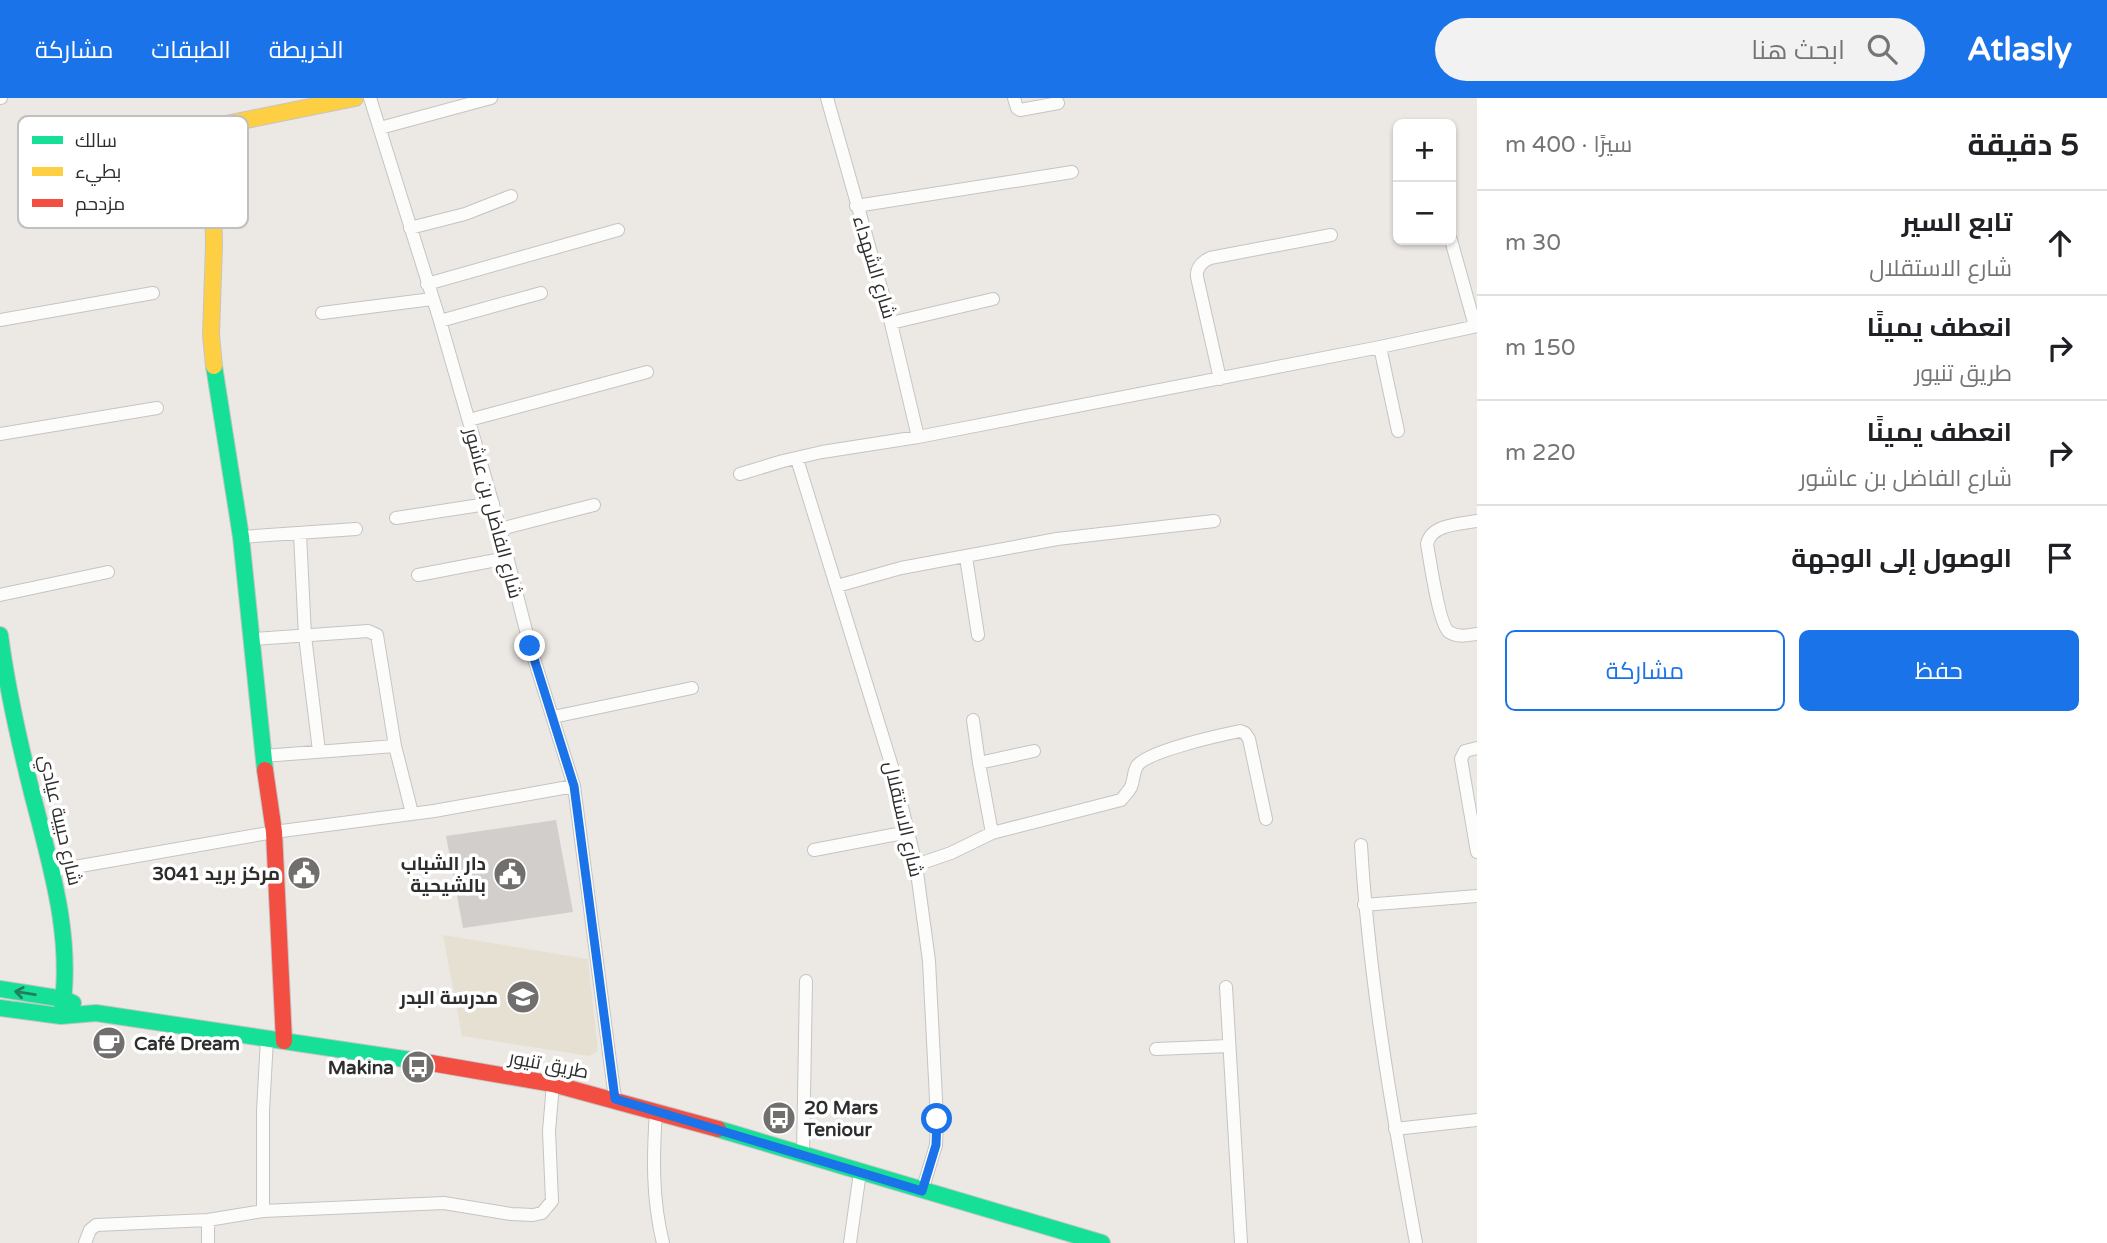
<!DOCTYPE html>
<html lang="ar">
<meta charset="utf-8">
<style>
body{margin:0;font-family:"Varela Round",Cairo,sans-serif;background:#f2f2f2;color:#202124;direction:rtl}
.controls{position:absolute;right:21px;top:21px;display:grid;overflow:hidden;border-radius:10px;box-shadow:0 2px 5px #0004}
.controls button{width:63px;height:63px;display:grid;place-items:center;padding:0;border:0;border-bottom:2px solid #e0e0e0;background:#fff;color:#202124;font:35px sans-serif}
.stop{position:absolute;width:21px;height:21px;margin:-16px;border:5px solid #1a73e8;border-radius:50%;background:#fff}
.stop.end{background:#1a73e8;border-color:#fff;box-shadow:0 2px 7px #0008}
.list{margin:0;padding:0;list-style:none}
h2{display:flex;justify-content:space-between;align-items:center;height:91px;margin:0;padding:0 28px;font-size:30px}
h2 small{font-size:23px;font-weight:400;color:#757577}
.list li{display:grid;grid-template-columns:46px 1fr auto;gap:21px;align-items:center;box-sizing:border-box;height:105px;padding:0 28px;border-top:2px solid #e0e0e0}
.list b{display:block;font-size:26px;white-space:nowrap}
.list p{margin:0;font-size:23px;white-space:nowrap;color:#757577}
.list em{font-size:23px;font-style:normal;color:#757577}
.actions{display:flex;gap:14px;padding:21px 28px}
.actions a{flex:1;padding:16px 0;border:2px solid #1a73e8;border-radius:10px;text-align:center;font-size:24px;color:#1a73e8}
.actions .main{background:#1a73e8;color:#fff}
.icon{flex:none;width:38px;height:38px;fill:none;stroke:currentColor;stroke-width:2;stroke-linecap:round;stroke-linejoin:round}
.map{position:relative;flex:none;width:1477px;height:1145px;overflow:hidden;direction:ltr}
header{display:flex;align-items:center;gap:42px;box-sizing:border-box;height:98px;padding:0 35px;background:#1a73e8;color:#fff}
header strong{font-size:33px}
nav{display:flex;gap:38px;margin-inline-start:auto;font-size:24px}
.search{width:490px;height:63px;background:#f2f2f2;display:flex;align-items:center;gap:18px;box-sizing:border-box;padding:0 24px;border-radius:38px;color:#757577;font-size:26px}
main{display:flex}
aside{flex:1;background:#fff}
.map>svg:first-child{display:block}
.education{fill:#e6e0d3}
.building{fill:#d1cecb}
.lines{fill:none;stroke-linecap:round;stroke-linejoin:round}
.street-casing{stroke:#c5c4c5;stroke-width:14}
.fast-casing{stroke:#c5c4c5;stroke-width:18}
.slow-casing{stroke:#c5c4c5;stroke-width:18}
.jam-casing{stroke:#c5c4c5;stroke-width:18}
.street{stroke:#fcfcfb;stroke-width:12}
.fast{stroke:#16e098;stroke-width:16}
.slow{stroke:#ffcf43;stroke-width:16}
.jam{stroke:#f24e42;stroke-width:16}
.oneway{stroke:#237e5e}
.route{stroke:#1a73e8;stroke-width:9}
.labels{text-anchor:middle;stroke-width:7;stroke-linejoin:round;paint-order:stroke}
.street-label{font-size:19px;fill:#2e2e2e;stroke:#fff}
.poi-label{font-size:19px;font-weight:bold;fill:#2e2e2e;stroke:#fff;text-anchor:end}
.key{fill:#fff;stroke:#c0c0c0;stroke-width:2}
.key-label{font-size:19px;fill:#2e2e2e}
</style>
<header>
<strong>Atlasly</strong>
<div class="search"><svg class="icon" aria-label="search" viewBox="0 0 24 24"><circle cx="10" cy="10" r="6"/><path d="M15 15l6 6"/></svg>ابحث هنا</div>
<nav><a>الخريطة</a><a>الطبقات</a><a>مشاركة</a></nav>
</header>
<main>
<aside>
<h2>5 دقيقة<small>سيرًا · 400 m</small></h2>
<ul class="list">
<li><svg class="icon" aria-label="ahead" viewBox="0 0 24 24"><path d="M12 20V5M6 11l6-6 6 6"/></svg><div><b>تابع السير</b><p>شارع الاستقلال</p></div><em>30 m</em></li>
<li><svg class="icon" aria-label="right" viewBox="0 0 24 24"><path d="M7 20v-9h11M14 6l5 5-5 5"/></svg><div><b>انعطف يمينًا</b><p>طريق تنيور</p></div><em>150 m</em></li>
<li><svg class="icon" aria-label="right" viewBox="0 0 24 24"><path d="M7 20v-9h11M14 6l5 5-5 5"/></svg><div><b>انعطف يمينًا</b><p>شارع الفاضل بن عاشور</p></div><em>220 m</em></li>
<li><svg class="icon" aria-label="arrive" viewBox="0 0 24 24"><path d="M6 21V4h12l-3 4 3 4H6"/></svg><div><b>الوصول إلى الوجهة</b></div></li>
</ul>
<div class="actions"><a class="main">حفظ</a><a>مشاركة</a></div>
</aside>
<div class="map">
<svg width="1477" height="1145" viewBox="0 0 1477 1145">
<rect width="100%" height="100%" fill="#ece8e4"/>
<path class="education" d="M443,837l145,24 10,92 -9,5 -127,-20z"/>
<path class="building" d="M556,722l17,92 -110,16 -17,-92z
M314,760l2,26 -23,3 -2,-25z"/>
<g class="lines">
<defs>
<path id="street" d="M0,0h1
M370,0l70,223 60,208 30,117 44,140 41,313
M827,0l64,225 27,114
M1014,0l3,10 3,2 38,-7
M380,30l111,-30
M856,108l216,-34
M410,130l55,-14 46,-18
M1451,142l24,86
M427,186l191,-54
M322,215l110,-14
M0,222l153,-27
M440,223l101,-28
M891,225l102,-24
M1380,249l18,84
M1220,281l-23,-102c-1,-10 5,-15 13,-19l121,-23
M469,322l178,-48
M0,336l157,-26
M797,361l96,311 23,95 13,96 8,158 -1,26 -14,46
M740,376l43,-13 39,-9 96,-15 462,-90 97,-21
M396,420l97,-15
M1477,423c-17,3 -46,3 -50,23 3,16 12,81 22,88 9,6 19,3 28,2
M500,431l94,-24
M300,436l5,102 14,115
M241,439l115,-8
M966,459l12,78
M418,477l89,-17
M837,488l64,-18 156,-29 157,-18
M0,497l108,-23
M253,541l115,-8 9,4 18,111 17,67
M553,619l139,-29
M973,622l6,43 13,70
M1477,650l-12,3 -4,8 16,93
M263,658l132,-10
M979,665l55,-12
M1361,747c8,135 31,266 55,398
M814,752l94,-18
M916,767l35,-12 41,-20 129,-33c3,-4 8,-9 10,-13 3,-7 2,-14 6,-21 10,-15 84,-31 103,-35l5,2 4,6 17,80
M52,773l222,-39 160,-21 140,-25
M1364,807l113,-9
M1226,889l15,256
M1156,951l73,-3
M656,1013c-3,45 -4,88 7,132
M1395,1031l82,-9
M803,1057l3,-174
M263,1113l181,-8 67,11 22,1 9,-2 10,-12 -3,-70 4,-47
M208,1122v23
M85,1145l5,-13 6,-5 112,-5 55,-9v-100l4,-72
M850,1145l10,-71"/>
<path id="fast" d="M214,268l27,171 24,233
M0,537c7,54 19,106 32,158 19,74 42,147 29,223
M0,891l64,10 9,4
M0,910l61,8 35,-3 335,50
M718,1031l384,114"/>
<path id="slow" d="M214,268l-3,-31 3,-90 -2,-104 3,-9 11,-8 129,-26"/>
<path id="jam" d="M265,672l9,62 10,209
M431,965l122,21 165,45"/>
</defs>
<use href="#street" class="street-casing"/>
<use href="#fast" class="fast-casing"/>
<use href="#slow" class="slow-casing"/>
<use href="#jam" class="jam-casing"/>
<use href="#street" class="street"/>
<use href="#fast" class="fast"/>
<use href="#slow" class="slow"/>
<use href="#jam" class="jam"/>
</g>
<defs><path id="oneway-shaft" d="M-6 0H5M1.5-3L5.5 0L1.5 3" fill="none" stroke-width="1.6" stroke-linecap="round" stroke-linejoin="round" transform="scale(1.75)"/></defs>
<use class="oneway" href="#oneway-shaft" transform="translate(25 895) rotate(-171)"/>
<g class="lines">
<path class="route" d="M530,548l44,140 41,313 307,92 14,-46 1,-26"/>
</g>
<defs>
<symbol id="civic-disc" viewBox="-11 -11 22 22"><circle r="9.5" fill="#706f6e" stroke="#fff"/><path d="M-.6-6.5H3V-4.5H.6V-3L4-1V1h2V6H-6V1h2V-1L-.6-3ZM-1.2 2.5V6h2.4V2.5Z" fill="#fff"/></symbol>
<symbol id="school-disc" viewBox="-11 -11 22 22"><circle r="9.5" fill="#706f6e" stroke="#fff"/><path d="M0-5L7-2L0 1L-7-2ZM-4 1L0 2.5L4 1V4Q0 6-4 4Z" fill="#fff"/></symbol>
<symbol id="cafe-disc" viewBox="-11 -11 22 22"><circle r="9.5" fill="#706f6e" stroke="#fff"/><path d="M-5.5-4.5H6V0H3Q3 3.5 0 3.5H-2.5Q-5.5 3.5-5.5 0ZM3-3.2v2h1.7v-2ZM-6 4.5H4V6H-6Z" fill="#fff"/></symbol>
<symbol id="bus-disc" viewBox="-11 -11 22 22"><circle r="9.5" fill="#706f6e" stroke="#fff"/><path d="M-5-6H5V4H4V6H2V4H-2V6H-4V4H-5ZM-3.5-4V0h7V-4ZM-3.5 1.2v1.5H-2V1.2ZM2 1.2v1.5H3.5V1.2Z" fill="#fff"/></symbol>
</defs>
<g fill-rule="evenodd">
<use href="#civic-disc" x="285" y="756" width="38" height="38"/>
<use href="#civic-disc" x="491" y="757" width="38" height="38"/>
<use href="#school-disc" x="504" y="880" width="38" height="38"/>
<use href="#cafe-disc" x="90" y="926" width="38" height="38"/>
<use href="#bus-disc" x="399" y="950" width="38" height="38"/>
<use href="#bus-disc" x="760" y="1001" width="38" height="38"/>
</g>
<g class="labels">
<g class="street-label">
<text transform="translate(875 169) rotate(73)" y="7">شارع الشهداء</text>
<text transform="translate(494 415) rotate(75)" y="7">شارع الفاضل بن عاشور</text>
<text transform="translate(904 721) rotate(77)" y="7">شارع الاستقلال</text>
<text transform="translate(61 722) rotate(77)" y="7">شارع حبيبة عيادي</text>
<text transform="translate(549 966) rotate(11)" y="7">طريق تنيور</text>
</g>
<g class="poi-label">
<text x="486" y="772">دار الشباب<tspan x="486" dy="22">بالشيحية</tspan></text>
<text x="280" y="782">مركز بريد 3041</text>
<text x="498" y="906">مدرسة البدر</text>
<text x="134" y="952" text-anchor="start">Café Dream</text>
<text x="394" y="976">Makina</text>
<text x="804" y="1016" text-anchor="start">20 Mars<tspan x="804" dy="22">Teniour</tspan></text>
</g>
</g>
<rect x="18" y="18" width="230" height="112" rx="10" class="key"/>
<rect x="32" y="38" width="31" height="8" fill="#16e098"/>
<rect x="32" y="69" width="31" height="9" fill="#ffcf43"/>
<rect x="32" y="101" width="31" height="8" fill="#f24e42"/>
<g class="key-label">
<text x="75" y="49">سالك</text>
<text x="75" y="80">بطيء</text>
<text x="75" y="112">مزدحم</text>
</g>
</svg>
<div class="controls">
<button>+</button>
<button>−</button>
</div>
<div class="stop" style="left:937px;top:1021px"></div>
<div class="stop end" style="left:530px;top:548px"></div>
</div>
</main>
